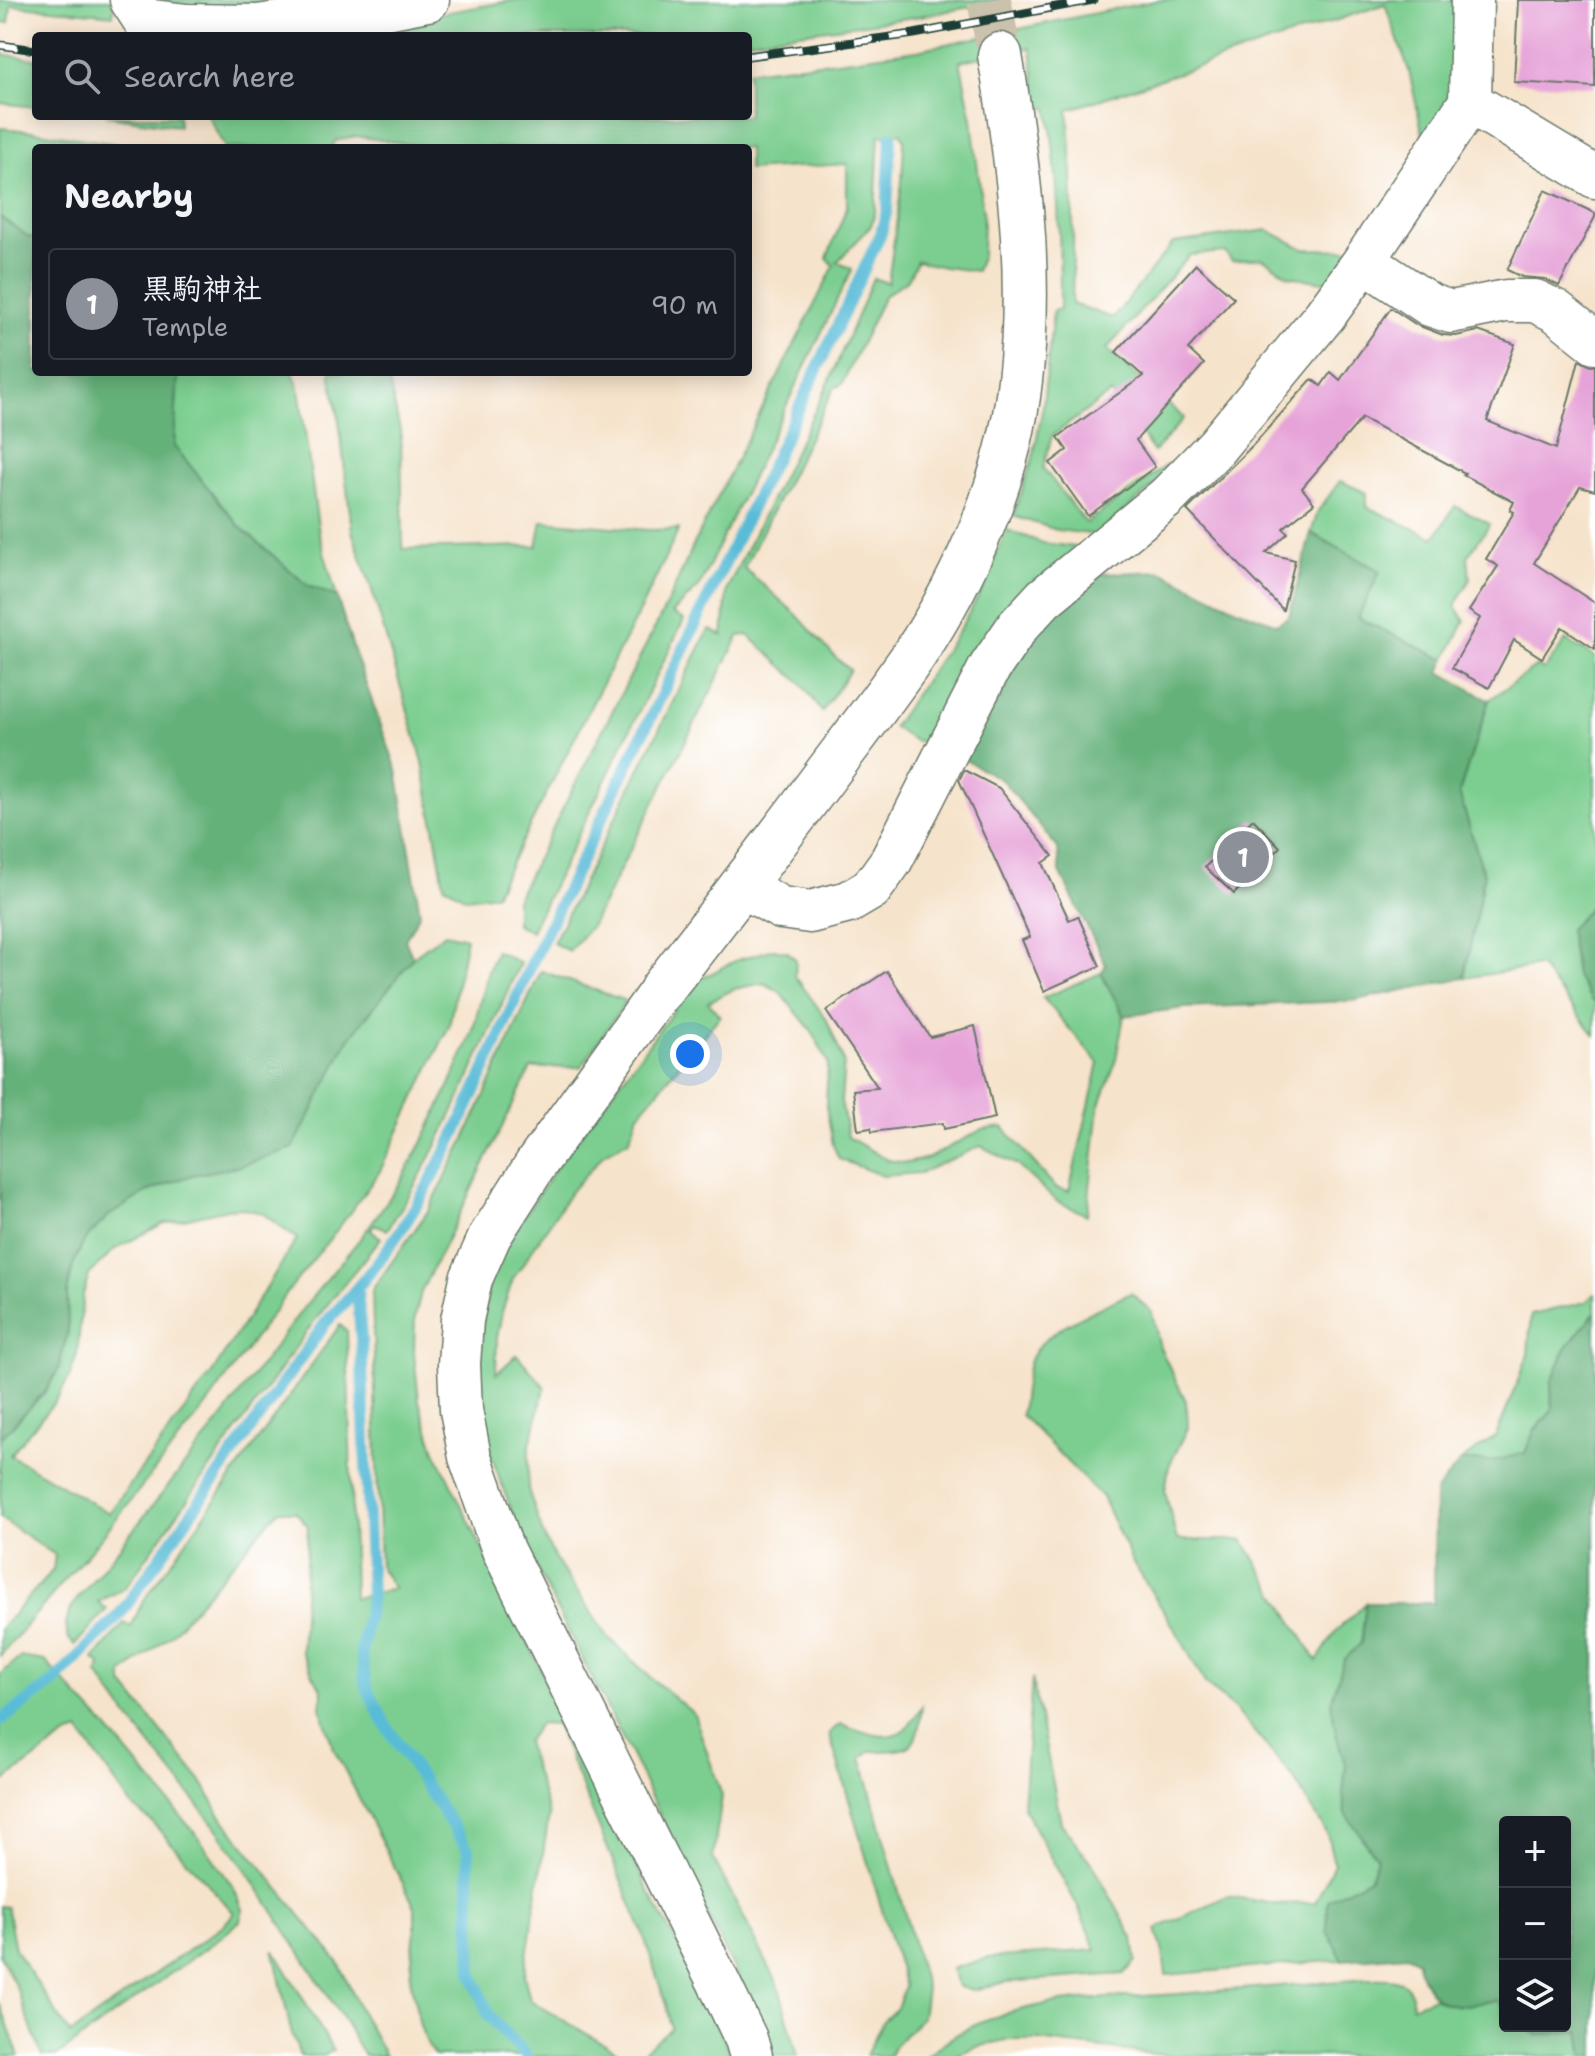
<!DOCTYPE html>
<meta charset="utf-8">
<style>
body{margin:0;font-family:"Shantell Sans","Klee One",sans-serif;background:#242831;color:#f1f3f6}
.controls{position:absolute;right:24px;bottom:24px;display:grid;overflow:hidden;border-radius:8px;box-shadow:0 4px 20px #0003}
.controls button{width:72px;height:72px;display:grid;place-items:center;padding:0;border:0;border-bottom:2px solid #363941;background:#171b24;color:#f1f3f6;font:40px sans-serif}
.you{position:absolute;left:690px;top:1054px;width:28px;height:28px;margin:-20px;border:6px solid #fff;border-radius:50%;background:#1a73e8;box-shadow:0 0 0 12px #1a73e833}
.badge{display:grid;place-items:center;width:52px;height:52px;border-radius:50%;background:#8c9099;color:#fff;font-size:26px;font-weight:700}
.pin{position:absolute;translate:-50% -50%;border:4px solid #fff;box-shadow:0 2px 8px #0006}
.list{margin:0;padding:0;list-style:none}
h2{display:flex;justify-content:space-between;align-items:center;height:104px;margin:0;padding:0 32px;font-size:34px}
h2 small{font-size:26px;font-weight:400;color:#9ea1a6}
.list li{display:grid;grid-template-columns:52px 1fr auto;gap:24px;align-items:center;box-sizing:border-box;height:112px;margin:0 16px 16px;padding:0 16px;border:2px solid #363941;border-radius:8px}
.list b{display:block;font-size:30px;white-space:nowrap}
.list p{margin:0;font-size:26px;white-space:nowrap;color:#9ea1a6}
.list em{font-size:26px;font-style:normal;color:#9ea1a6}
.icon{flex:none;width:44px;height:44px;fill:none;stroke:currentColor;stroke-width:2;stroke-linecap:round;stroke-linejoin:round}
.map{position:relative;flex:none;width:1595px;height:2056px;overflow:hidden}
.search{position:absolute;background:#171b24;box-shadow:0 4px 20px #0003;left:32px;top:32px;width:720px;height:88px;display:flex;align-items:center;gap:20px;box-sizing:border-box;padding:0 28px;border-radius:8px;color:#9ea1a6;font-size:30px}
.panel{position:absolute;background:#171b24;box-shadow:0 4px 20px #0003;left:32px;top:144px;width:720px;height:232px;border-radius:8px}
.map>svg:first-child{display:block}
.green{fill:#7cce90;stroke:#4e8662;stroke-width:2;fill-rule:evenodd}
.forest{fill:#65b17a;stroke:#427757;stroke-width:2}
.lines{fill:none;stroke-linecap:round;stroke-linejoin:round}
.stream{stroke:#58bbd7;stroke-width:12}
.building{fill:#e6a3d8}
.secondary-tunnel{stroke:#cbc2ad;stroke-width:44;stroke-dasharray:44 22;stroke-linecap:butt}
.street-casing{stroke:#6a7769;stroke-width:45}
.secondary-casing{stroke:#6a7769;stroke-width:47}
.street{stroke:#fff;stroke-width:42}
.secondary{stroke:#fff;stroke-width:44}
.rail-casing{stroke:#1f3d34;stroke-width:9}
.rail{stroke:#fff;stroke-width:6;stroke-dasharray:18;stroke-linecap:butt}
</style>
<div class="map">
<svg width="1595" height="2056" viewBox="0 0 1595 2056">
<rect width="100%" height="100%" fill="#fff"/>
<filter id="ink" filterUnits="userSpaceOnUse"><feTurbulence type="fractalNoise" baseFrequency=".0125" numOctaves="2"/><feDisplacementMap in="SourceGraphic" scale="16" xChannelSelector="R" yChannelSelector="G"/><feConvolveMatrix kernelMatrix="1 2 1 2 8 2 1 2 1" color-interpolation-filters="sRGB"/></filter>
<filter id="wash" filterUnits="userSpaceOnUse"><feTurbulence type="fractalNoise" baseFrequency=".006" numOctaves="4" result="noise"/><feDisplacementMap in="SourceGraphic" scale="32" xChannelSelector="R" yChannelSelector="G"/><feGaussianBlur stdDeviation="1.8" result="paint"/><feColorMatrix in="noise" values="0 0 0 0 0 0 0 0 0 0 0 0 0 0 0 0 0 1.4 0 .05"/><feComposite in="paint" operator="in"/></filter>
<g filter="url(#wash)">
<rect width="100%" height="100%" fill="#f6e3cb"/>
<path class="green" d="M0,0h110l4,7 -1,8 -102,-10 -2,18 -9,-1z
M160,0h210l-112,15 -89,-9z
M515,0h493l-93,17 -167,23v-4h-516l141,-10z
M1159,0h299l-2,99 -31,45 -16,-73 -24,-67 -317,106c6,65 6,129 4,194l41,14 60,-75 95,-13 36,19 50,1 -25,33 -40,-7 -27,-18 -30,3 -7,-9 -35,3 -83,94 77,69 -30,34 -43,-59 -59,43 -9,32 43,55 84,-60 6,3 -78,69 -41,-5 -44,-14 20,-58 10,-52 10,-95 7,-2c0,-69 -1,-132 -12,-201l-10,-1 -7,-59 -71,13 12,58 11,95 -1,41 -6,16 -32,-4 -27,-6 -9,18 -24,17 -42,88 -8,4 -90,180 52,46 38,42 16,14 -28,42 -20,-28 -54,-49 -9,1 -147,289 -23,26 -16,-8 156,-314 14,7 4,-47 102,-207 44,-104 15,5 14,-101 2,-41 -3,-8 -22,3 -4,76 -4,14 -34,36 15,7 -153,318 -27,26 12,7 -153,311 -15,-7v-24l152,-298 27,-60 139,-276 -7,-8 20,-51v-43l-99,6v-22h-313l-79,-12 -21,5 -3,7h-107l-17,-32h540v-45l89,-10 80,-11z
M0,54l36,5v48l-36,-4z
M106,116h72l1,10z
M0,128l32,3 110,17h-106v91l-9,-3 -27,-19z
M178,372h115l6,17 20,145 18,63 -29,-11 -69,-60 -65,-80z
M330,372h57l14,63 2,114 134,-3 5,-25 107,9 30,-1 -30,63 -154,302 -29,4 -22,-13 -21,-123 -52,-175 -19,-56 -13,-111z
M1340,481l27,12v14l67,31 21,-32 35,18 -22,32 2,23 -15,27 10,15 -20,39 -87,-42 22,-47 -69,-38 7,-22z
M1007,530l36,13 40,5 -147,194 -21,-1 -22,-14 63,-92 25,-43z
M1566,640l29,17v246l-26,26 23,72h3v34l-56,-69 -75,12 20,-103 -25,-82 30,-93 48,-34 7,4z
M445,933l21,5 -17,88 -69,145 -37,51 -57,72 -76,107 -111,139 -99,116v-27l53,-59 2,-15 -55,-37v-79l46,-48 12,-21 10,-39 -1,-38 6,-28 11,-24 23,-24 39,-25 46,-17 48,-9 53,-18 56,-109 64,-82zM241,1208l21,5 35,26 -85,134 -103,140 -99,-58 48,-57 12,-22 7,-22 6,-59 6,-20 26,-26 47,-25 65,-15z
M773,949l15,3 8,8 -1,16 32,44 17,42 -3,40 7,35 40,23 19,3 22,-5 52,-28 22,-3 53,61 13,3 30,-128 -56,-65 58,-25 23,43 -9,48 -16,43 -12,108 -31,-14 -39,-36 -36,-19 -61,27 -37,3 -44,-17 -6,-14 -7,-39 2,-43 -16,-32 -33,-40 -15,-8 -30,6 -26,13 12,14 -82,99 -9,25 -24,13 -34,38 -58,88 -11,33 -5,26 -1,36 21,-19 28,32 -16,61 -1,41 16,48 11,22 53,78 43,41 43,36 28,82 -9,62 65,126 20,72h-26l-8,-24 -132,-275 -109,-215 -33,-90 -10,-45 -5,-43 15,-85 21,-43 46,-70 138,-184 40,-21z
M496,951l24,12c-41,91 -77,184 -133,267l-12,-6 -5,6 11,8 -66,82 -190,268 -27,14 9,7 -32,36 -7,-7 -2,-13 4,-17 50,-61 105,-133 79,-107 56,-68 40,-56 22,-40 28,-58 22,-52 16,-62z
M541,971l85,30 -45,66 -50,1 -110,224 -6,25 -1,36 5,48 16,50 212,437 52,97 33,71h-94l33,-28 -5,-23 -24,-75 -86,-205 -17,-1 -13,18 23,73 -25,160 6,25 94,56h-189l-6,-8 -9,-22 -10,-48 5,-49v-22l-81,-158 -13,-39 1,-19 -21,-39 7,-126 -12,-14 -17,-2 -107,124 -49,39v11l82,102 14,28 120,149 22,49 24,44h-21l-21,-37 -92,-142 -37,-52 -88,-111 -28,-40 3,-9 -7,-6 30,-36 7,4 11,-24 198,-278 7,6 7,267 40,-9 -14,-22 -8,-277 56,-79 37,-72z
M1131,1293l21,19 8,36 26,53 2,27 -19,38 -4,25 12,49h66l74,121 19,-30 30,-28 -5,40 -17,17 -8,74 10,32 -3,29 19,44 15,19 -7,20 -43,53 16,29 -177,15 -3,-23 -7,-23 71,-33 49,8 39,-1 19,-39 -7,-31 -35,-57 -58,-68 -29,-25 -28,-51 -45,-71 -30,-64 -81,-82c2,-15 4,-44 10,-57 15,-31 70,-50 100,-65z
M1595,1293v19l-29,36 -15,35 1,28 -18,20 -9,23 -32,7h-32l35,-25 32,-81 3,-40 55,-13z
M21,1657l24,4 63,68 91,109 34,49 10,22 -3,12 -15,13 -168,122h-15l-26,-69 -16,-32v-49l7,1 8,42 55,85 155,-110 9,-11 -82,-91 -20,-16 -53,-75 -14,6 -65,47v-110z
M1032,1678l29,145 34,45 38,70 3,23 -12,13 -118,8 -32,8 -16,-3 -7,-18 36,-11 109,-8 -19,-45 -54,-98z
M922,1706c-5,45 -11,45 -53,45l-8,7 65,230 -4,29 -28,30 -5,9h-23l16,-34 15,-14 8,-21 -76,-254 11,-9c21,6 48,21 67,4 6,-6 10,-15 15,-22z
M275,1951l58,99 -9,6h-24l-10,-29 -16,-75z
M1368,1979c14,0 37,-3 43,14 2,4 0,9 1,13l22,-9c18,14 42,6 63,3l8,10v16h18l13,9 44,-4 4,25h-414l-132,-16h-33l-32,8 -19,8h-27c69,-61 165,-56 251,-62 63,-5 127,-10 190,-15z
M0,2004l19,52h-19z"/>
<path class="forest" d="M0,217l27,19 9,3v133h142l-4,74 65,80 69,60 29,11 19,60 41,113 23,143 -15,27 8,17 -64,82 -56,109 -53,18 -48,9 -46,17 -39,25 -23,24 -11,24 -6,28 1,38 -10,39 -12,20 -46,49z
M1311,533l69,38 -22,47 87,42 -5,12 49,28 -30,93 25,82 -20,103 -113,23 -166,7 -61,8 -23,-43 5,-8 -46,-93 -2,-24 -55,-67 -41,-23 71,-128 64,-56 64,-3 74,37 42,16 12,-8z
M1595,903v98h-3l-16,-25 -7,-47z
M1595,1312v744h-11l-4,-25 -44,4 -13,-9h42v-204h-60v188l-8,-10c-30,4 -52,15 -71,-15 -5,-9 -7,-14 -8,-24l-11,-6 -64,5 -16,-29 1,-31 42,-22 7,-20 -31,-44 -3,-19 3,-29 -10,-32 -5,-32 13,-42 17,-17 5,-40h68l1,-111 26,-31h32l32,-8 9,-22 18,-20 -1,-28 15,-35z"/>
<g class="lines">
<path class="stream" d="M357,1289l4,48 10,259 -10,55 5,35 19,38 83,125 4,124 17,43 37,40
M0,1721l54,-39 67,-69 205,-291c34,-35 65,-74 90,-116 52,-86 86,-182 130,-273 113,-232 226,-465 335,-700l6,-23 4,-73"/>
</g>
<g id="blocks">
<path class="building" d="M1518,0h77v87l-81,-5z
M1545,190l50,23v4l-36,69 -14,-7 -23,-2 -15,-7z
M1196,264l38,34 -46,51 16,15 -68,76 19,27 -67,49 -38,-53 17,-13 -9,-13 85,-61 -27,-24z
M1391,308l26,17 26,10 13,1 22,-5 37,13 -28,77 69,28 23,-89 12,6 4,-1v126l-15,-4 -46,76 61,40v46l-33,-22 -20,31 -28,-18 -25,48 -37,-20 28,-50 -11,-7 29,-45 -12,-7 28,-47 -4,-2 4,-8 -51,-27 2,-2 -103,-55 -60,70 12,15 -31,25 5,5 -22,20 29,7 -12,50 -96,-100 66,-65 59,-66 9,7 10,-14 9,8z
M964,770l35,18 54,68 -10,7 26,57 9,-4 22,50 -56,25 -22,-51 8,-3 -71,-157z
M1253,819l27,28 -46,47 -29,-27z
M887,971l43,66 45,-11 20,92 -51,11 -1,-6 -71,9 -1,-4 -13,2 -5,-40 25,-2 -52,-77z"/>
</g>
</g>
<g filter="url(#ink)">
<use href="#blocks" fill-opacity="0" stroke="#6a7769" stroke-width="2"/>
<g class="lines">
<path class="secondary-tunnel" d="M989,0l11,55"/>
<defs>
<path id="street" d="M131,0l13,20 43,5 70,1 119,-16 52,-10
M1470,102l125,75
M1364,261l66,44 21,7 55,-11h29l21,10 39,31
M742,886l39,22 29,4 39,-10 22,-13 20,-28 99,-194 28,-41 26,-28 123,-101 49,-50 109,-132 39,-54 106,-159 2,-102
M662,989l-126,175 -46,72 -19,43 -9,41 -3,44 2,46 9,47 33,93 213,427 30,62 5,17"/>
<path id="secondary" d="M662,989c55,-70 109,-141 162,-212 30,-40 61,-80 90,-122 53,-79 96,-179 106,-275 13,-109 -2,-217 -20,-325"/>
</defs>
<use href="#street" class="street-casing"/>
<use href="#secondary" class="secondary-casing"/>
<use href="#street" class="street"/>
<use href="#secondary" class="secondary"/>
<defs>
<path id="rail" d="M0,45l36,5
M748,56l166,-22 179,-34"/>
</defs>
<use href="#rail" class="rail-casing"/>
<use href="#rail" class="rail"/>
</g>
</g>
</svg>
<div class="controls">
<button>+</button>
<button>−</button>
<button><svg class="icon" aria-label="layers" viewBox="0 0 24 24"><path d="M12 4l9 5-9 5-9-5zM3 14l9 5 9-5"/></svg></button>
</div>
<div class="you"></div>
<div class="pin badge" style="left:1243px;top:857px">1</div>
<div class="search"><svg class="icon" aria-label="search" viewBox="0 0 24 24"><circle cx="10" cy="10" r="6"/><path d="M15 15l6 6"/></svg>Search here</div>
<section class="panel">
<h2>Nearby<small></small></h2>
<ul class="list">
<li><span class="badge">1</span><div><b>黒駒神社</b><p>Temple</p></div><em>90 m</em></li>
</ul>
</section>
</div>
